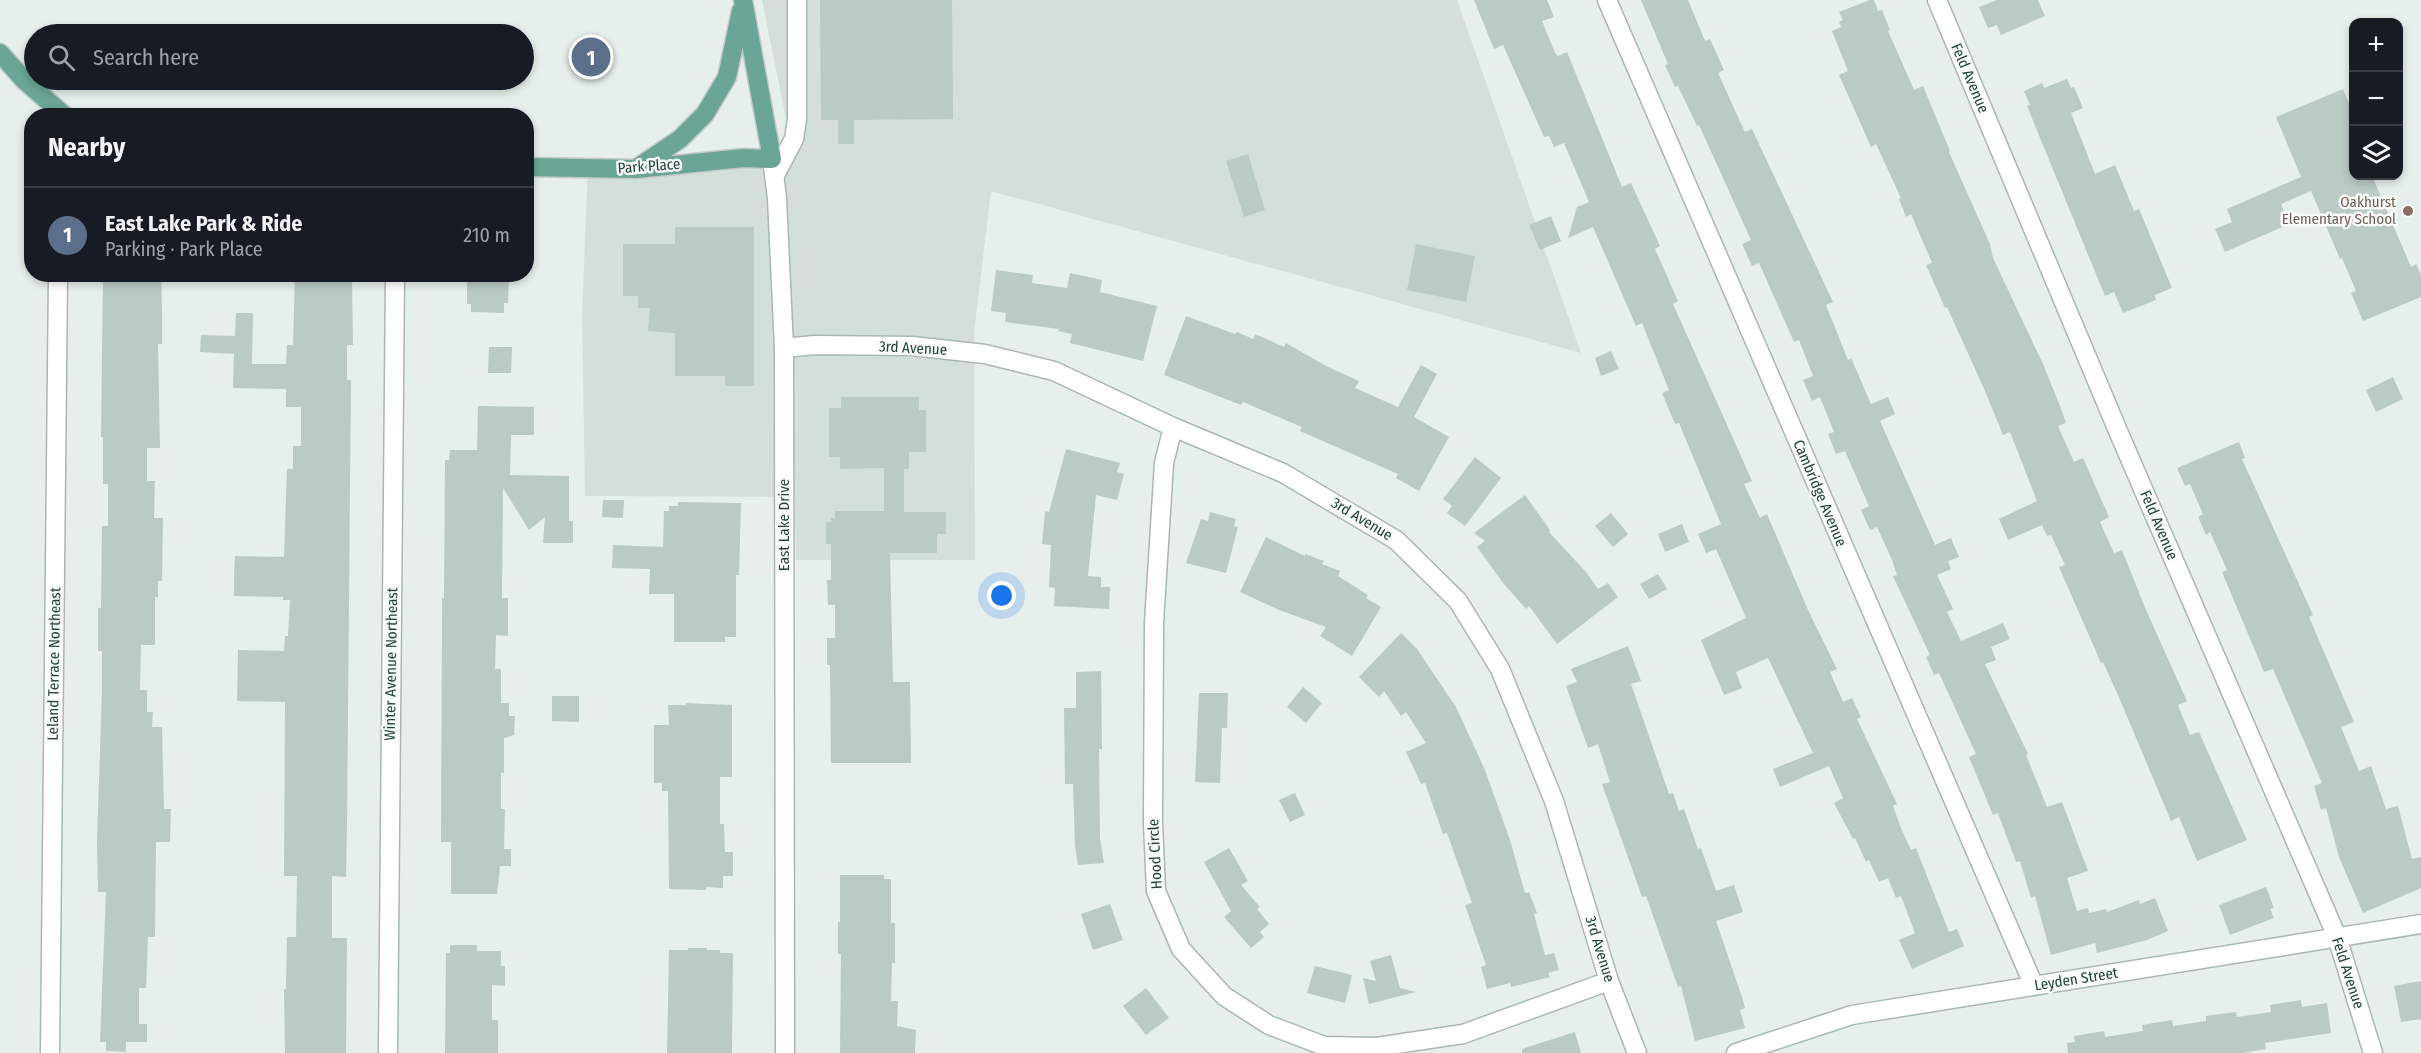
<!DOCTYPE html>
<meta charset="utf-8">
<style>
body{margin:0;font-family:"Fira Sans Condensed",sans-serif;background:#20242c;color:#f1f3f6}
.controls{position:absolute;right:18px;top:18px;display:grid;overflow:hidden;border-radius:12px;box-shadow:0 3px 9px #0003}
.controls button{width:54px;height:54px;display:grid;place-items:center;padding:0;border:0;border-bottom:2px solid #363941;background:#171b24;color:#f1f3f6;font:30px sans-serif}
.you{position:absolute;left:1002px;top:596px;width:21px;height:21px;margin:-15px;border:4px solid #fff;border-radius:50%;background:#1a73e8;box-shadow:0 0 0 9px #1a73e833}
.badge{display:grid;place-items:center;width:39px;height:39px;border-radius:50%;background:#2563eb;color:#fff;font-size:20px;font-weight:700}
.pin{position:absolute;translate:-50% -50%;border:3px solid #fff;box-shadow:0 2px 6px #0006}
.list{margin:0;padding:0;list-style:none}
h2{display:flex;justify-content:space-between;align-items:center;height:78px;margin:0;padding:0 24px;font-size:26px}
h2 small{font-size:20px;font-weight:400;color:#9ea1a6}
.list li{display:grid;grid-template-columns:39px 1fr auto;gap:18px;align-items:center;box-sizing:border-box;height:96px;padding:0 24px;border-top:2px solid #363941}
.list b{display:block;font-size:22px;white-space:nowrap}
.list p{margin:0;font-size:20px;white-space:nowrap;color:#9ea1a6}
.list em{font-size:20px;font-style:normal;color:#9ea1a6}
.icon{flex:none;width:33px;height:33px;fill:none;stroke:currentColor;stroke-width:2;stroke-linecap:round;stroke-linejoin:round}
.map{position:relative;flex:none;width:2421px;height:1053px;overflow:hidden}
.search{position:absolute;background:#171b24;box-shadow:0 3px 9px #0003;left:24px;top:24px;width:510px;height:66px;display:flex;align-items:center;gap:15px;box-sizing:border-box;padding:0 21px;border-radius:33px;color:#9ea1a6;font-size:22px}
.panel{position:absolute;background:#171b24;box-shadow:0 3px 9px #0003;left:24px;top:108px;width:510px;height:174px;border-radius:24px}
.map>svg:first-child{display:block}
.built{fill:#d4dfda}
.building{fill:#bbcac4}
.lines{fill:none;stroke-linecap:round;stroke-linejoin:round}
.minor-casing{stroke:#a8b8b2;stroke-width:21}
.tertiary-casing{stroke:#a8b8b2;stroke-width:21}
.primary-casing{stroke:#c2cac8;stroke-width:21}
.minor{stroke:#fff;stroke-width:18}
.tertiary{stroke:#fff;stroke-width:18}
.primary{stroke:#6aa596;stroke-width:18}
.education-dot{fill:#8d6e63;stroke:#f7fbf9;stroke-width:2}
.labels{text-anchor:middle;stroke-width:5;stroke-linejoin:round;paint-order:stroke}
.street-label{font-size:15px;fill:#24423a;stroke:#f7fbf9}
.education-label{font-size:15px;fill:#785e54;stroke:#f7fbf9;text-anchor:end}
</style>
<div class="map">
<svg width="2421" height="1053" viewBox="0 0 2421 1053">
<rect width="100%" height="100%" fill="#e6efeb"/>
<path class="built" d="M762,0h695l124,353 -590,-162 -17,142 1,227h-179l-1,-63 -210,-1 -3,-181 6,-151 206,-6z"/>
<path class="building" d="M820,0h132l1,119 -99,1v24h-16v-24h-17z
M1474,0h73l7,17 -12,4 13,32 3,3 9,-4 55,135 9,-4 29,63 -5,3 23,52 -5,3 79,177 -8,3 16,34 7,-4 41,96 29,59 -7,3 13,30 9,-4 9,19 -4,2 40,85 -4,2 8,22 10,22 5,-2 33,84 8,-3 7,17 -52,23 -13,-29 16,-7 -14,-37 -5,2 -8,-20 -9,4 -10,-22 -3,2 -11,-24 -2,1 -19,-36 9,-5 -14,-32 -49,21 -7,-18 40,-16 -45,-95 -32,14 6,16 -18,7 -23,-55 45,-22 -30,-69 -10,4 -8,-19 23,-10 -42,-101 -4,1 -13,-31 7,-3 -27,-67 -6,3 -43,-99 -25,11 9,-31 12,-5 -25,-59 -10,4 -5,-11 -5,1 -41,-92 -9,4z
M1641,0h47l17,41 5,-2 14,31 -6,3 25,55 2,4 7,-3 81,173 -7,3 22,55 3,-2 20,46 17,-7 7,17 -15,7 55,124 16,-7 8,19 -11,4 3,8 -14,6 16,34 -6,3 14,29 42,-18 7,16 -19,8 5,13 -11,4 43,90 -2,1 21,52 15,-5 26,69 -21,7 10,33 11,-3 1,5 17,-4 1,3 32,-12 1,4 15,-6 13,33 -21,9 -50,13 -2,-10 -44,12 -16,-59 -4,2 -11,-37 -4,1 -18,-49 -5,2 -24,-58 7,-3 -37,-81 -5,2 -8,-18 4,-2 -37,-79 4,-1 -5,-15 -15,-33 -7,3 -9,-20 8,-4 -24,-55 -9,3 -8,-20 6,-2 -14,-35 -8,4 -9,-21 10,-4 -14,-36 -5,2 -35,-79 -7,3 -10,-22 9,-4 -52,-115 -2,1 -19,-40 -3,1 -10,-22 3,-1z
M1870,0h4l4,11 4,-1 8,20 -2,1 26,59 9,-4 27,65 -1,1 41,92 3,14 50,106 17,42 6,17 -8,3 16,36 9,-4 26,59 -9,5 14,31 8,-3 24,60 41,91 -9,4 12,30 9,-3 48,108 -50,21 -18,-44 -8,4 -50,-119 -18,-40 -2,1 -42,-96 6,-2 -14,-30 -4,1 -5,-11 -34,15 -9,-21 38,-18 -27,-69 -7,3 -18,-44 -38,-84 -2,1 -19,-43 6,-2 -21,-49 -5,3 -7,-18 2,-1 -25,-54 -5,3 -32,-72 9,-4 -16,-40 9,-4 -2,-5 4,-2 -4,-8z
M1997,0h41l7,16 -44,19 -4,-10 -9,3 -9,-21z
M2067,79l4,9 3,-1 9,21 -12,5 24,61 20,-9 19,46 5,-2 33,79 -17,7 1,5 -33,13 -9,-21 -9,4 -78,-190 3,-1 -6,-14 18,-8 2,5z
M2343,89l11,26v61h18l39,91 5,-3 5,11v22l-58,24 -12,-28 5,-2 -14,-33 -2,1 -29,-68 -30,13 8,20 -64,28 -10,-23 17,-7 -5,-13 74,-32 -25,-60z
M1248,154l17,56 -21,7 -18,-56z
M1551,216l10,25 -21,9 -11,-25z
M675,227h79v159h-29v-10h-50v-43l-27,-2 2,-23h-12v-12h-15v-52h52z
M1416,244l59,12 -9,46 -59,-12z
M996,270l37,5 -1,8 35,5 3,-15 32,7 -2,12 57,14 -14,55 -73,-18 2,-9 -14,-3 1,-2 -54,-7 1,-9 -15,-2z
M103,274h58l1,34v36h-4l2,104h-13v33h8l-1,37h9l-1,63h-4v16h-3v48h-14l-1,45h7v22h6l-1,15h10l2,82h7l-1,33h-14l-1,95h-7l-2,51h-7v36h8v18h-21v10l-20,-1v-9h-6l6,-150h-8l-1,-51 5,-151v-39h-4v-43h3l1,-82h6v-42h-5v-47h-2z
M295,274h48v4h9l1,67h-6v35h4l-4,444 -1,53 -14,-1v62h15l-1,115h-61l-1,-64h2l1,-52h9l1,-61h-13l1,-174 -48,-1 1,-51 46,1 1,-15h3l2,-36h-7v-3l-49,-1v-22l1,-18 49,1 3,-88h6v-23h8v-39h-15v-18l-53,-1 1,-34 -34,-2 1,-17 34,1 1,-23h17l-1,51h34l1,-19h6z
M467,274h42l-1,29h-4v10l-33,-1v-8h-4z
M1186,316l49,18 2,-2 16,7 2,-5 29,13 2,-4 40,23 33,15 -4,7 43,19 23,-42 16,9 -23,43 35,20 -30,54 -23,-13 2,-4 -98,-43 2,-4 -59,-25 -2,3 -77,-30z
M489,347h23l-1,26h-23z
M1611,351l8,18 -18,7 -6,-18z
M2393,377l10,22 -27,13 -10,-22z
M841,397h78v13h7v42h-17v17h-5v43h42v22h-9v19h-47l3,129h17l1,81h-80l-1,-98h-3v-27h8v-33h-7l-1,-25h4v-36h-5v-22h5v-4h4v-7h49v-43l-44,1v-12h-11v-49h12z
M478,406l56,1v28h-23l-1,40 59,1v45h4v22h-30l2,-26 -16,13 -26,-42 -1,110h6v38l-12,-1 -1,34h6v34h8v13h6l-1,19 -10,3v35h-3v36h4l-1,40h7v17h-11l-3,28h-46v-52h-10l1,-230v-14h2l1,-138h4l1,-10h27z
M2239,442l6,16 -3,1 71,156 -4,2 45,105 -13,5 18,44 12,-5 15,43 12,-3 14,53 9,-2v31l-58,25 -24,-56 -13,-49 -5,2 -7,-24 8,-3 -49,-114 -9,3 -42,-100 5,-2 -17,-38 -4,3 -8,-18 5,-3 -13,-30 -5,2 -8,-18z
M1066,449l54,14 -3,9 7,2 -7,26 -21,-5 -8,81 13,1v10h9l-1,22 -55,-3 1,-18 -6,-1 2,-42 -9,-1 3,-33 4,1z
M1475,457l26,21 -36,48 -18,-13 5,-7 -9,-7z
M1525,495l25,35 -1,2 37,40 12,17 10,-6 10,14 -61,47 -28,-38 -3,3 -22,-25 -27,-37 8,-6 -11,-8z
M603,500h21l-1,18 -21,-1z
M678,502l63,1 -2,72h-3v62h-11v5h-51v-48h-25l1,-25 -38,-1 1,-23 50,2 1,-36h5v-5h9z
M1210,512l26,7 -2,7 4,1 -12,46 -40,-10 15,-44 7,2z
M1611,513l17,21 -15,13 -18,-21z
M1682,524l7,18 -24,10 -7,-18z
M1266,537l39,19v-2l19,7 -2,3 18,7 -2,5 30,19 -2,3 15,9 -29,49 -32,-20 6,-9 -47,-17 -39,-18z
M1658,574l9,15 -18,10 -9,-15z
M1401,633l16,16 39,58 29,63 25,70 15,53 4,-1 8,21 -3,1 11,41 9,-2 5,17 -11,3 2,4 -39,10 -1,-4 -23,6 -6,-22 5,-2 -21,-60 7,-2 -25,-70 -4,1 -18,-51 -4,1 -15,-32 20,-9 -20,-31 -5,4 -17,-25 -5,6 -20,-20z
M1628,646l13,35 -10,3 38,110 4,-1 6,18 5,-2 14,40 3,-1 15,43 18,-6 9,27 -27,9 27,79 2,8 -5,2 5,18 -50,13 -14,-55 -3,1 -32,-91 -4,1 -40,-113 8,-2 -12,-38 -10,4 -22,-62 11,-4 -6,-13z
M1101,671l1,78h-3l1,89 4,25 -26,2 -3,-19 -2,-62h-8l-1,-76h12v-36z
M1303,687l19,16 -16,20 -19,-16z
M1199,693h29l-1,35h-5l-2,55 -25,-1z
M552,696h27v26l-27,-1z
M686,703l46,2v72h-12v47h4l1,28h8v24h-10v12l-17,-1v3l-37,-1 -1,-98h-6v-8h-8v-58h15l-1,-20h18z
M1295,793l10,22 -15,7 -11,-22z
M1229,848l19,33 -7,4 19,22 -3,2 12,15 -9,8 4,5 -13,11 -27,-31 7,-6 -27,-49z
M840,875h44v4h7v44h4v40h-3l-1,38h7l-1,25 19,4 -1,23h-75l1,-99h-3v-32h2z
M2266,887l8,21 -4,1 4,9 -44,17 -11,-30z
M1110,904l13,36 -30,10 -12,-36z
M450,945h27v6h24v15h4v20l-13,-1v35h6v33h-53l1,-100h4z
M688,948h19v2h13v3h13l-1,100h-65l2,-103h19z
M1391,955l9,33 16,4 -47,12 -6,-26 13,3 -6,-20z
M1315,966l37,9 -7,28 -38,-10z
M2421,981v38l-20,3 -7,-36z
M1146,988l23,30 -23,17 -23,-29z
M2301,1000l1,7 25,-4 4,30 -66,10 1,6 -23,4h-175l-1,-10 8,-1 -1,-6 30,-5 1,6 38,-6 -1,-6 30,-5 1,6 33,-5v-5l30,-4 1,5 34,-5 -1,-7z
M1575,1032l6,21h-59v-4z"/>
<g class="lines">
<defs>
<path id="minor" d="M1607,0l427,986
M1937,0l181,431 219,506 36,116
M775,175l19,-36 3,-20v-119
M784,348l31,-3 97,1 73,8 69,17 119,56 110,46 113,67 62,61 42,68 54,132 55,180 28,72
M1173,427l-9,36 -10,160 -1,200 3,68 25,58 43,47 45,29 55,21 53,1 86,-13 146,-53
M50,1053l8,-779
M388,1053l7,-779
M1736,1053l116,-38 569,-91"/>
<path id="tertiary" d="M772,159l5,39 7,150 1,705"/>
<path id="primary" d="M0,53l24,27 41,36
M526,167l110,2 107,-11 29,1 -29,-159
M637,168l43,-29 25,-25 22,-37 14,-66"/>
</defs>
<use href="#minor" class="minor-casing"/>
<use href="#tertiary" class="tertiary-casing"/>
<use href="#primary" class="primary-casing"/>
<use href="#minor" class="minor"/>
<use href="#tertiary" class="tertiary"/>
<use href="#primary" class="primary"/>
</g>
<circle class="education-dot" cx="2408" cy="211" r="6"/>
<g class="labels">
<g class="street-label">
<text transform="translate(1970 78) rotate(67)" y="5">Feld Avenue</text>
<text transform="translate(649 166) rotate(-4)" y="5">Park Place</text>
<text transform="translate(913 348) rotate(3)" y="5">3rd Avenue</text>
<text transform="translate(1820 493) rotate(67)" y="5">Cambridge Avenue</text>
<text transform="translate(1362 519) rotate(31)" y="5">3rd Avenue</text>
<text transform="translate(784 525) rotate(-90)" y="5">East Lake Drive</text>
<text transform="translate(2159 525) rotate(67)" y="5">Feld Avenue</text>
<text transform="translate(54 664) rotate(-89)" y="5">Leland Terrace Northeast</text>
<text transform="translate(391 664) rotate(-89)" y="5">Winter Avenue Northeast</text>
<text transform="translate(1155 854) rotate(-93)" y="5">Hood Circle</text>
<text transform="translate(1600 949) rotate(73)" y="5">3rd Avenue</text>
<text transform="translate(2348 973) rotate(72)" y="5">Feld Avenue</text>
<text transform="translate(2076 979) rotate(-9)" y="5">Leyden Street</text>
</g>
<g class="education-label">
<text x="2396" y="207">Oakhurst<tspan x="2396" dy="17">Elementary School</tspan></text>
</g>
</g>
</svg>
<div class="controls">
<button>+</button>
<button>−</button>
<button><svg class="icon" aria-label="layers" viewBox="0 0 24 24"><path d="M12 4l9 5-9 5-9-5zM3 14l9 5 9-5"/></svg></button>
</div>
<div class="you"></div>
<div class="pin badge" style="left:591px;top:57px;background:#5c6f8a">1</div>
<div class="search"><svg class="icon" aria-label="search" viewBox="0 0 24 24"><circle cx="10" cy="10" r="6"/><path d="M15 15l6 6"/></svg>Search here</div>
<section class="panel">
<h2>Nearby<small></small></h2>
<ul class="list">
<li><span class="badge" style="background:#5c6f8a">1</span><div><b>East Lake Park &amp; Ride</b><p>Parking · Park Place</p></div><em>210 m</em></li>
</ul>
</section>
</div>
